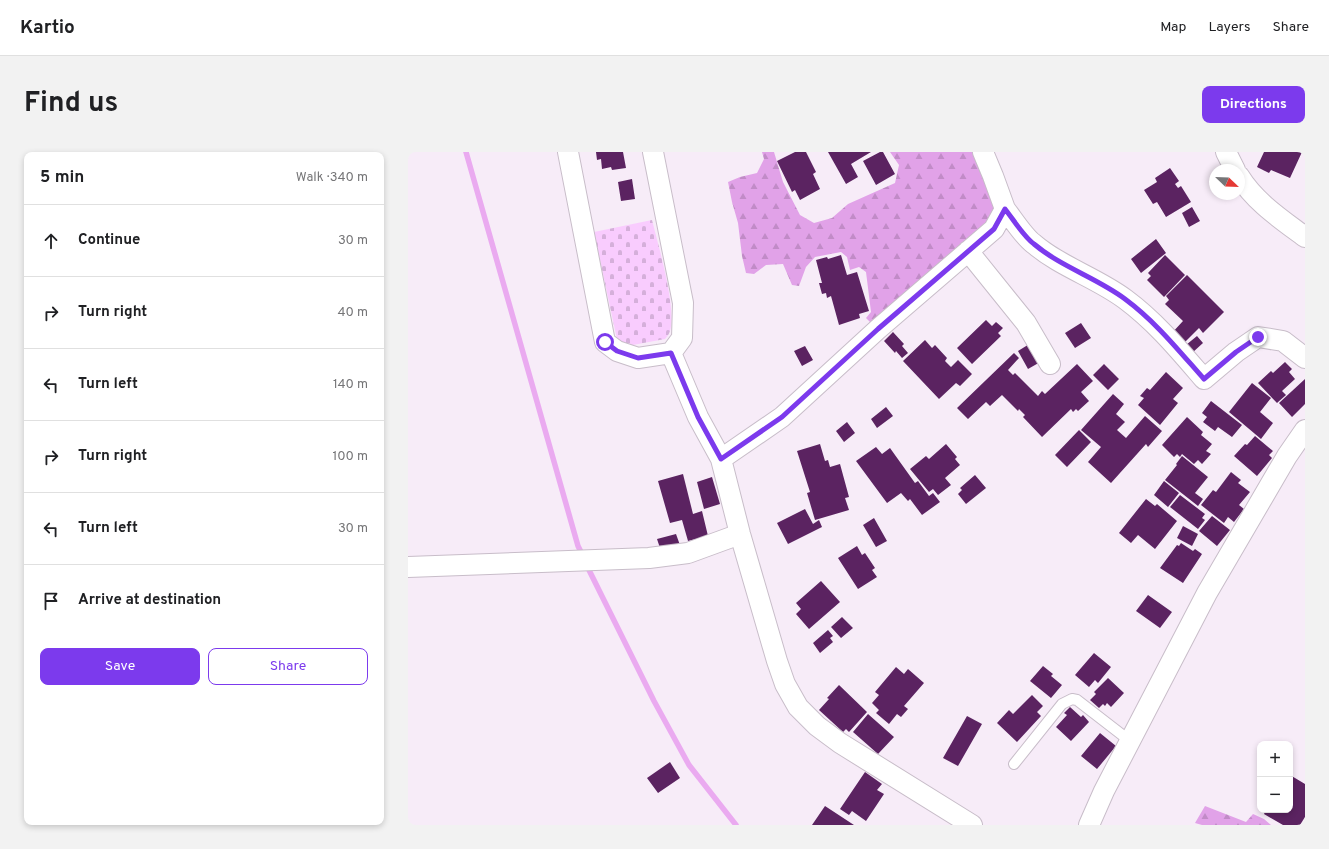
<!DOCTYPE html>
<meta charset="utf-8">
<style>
body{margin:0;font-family:Overpass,sans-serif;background:#f2f2f2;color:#202124}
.controls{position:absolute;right:12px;bottom:12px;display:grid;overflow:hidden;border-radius:8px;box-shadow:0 2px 6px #0003}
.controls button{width:36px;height:36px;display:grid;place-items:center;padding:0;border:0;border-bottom:1px solid #e0e0e0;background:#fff;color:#202124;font:20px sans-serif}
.compass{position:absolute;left:801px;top:12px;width:36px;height:36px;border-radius:50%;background:#fff;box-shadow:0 2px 6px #0003;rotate:113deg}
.stop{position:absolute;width:12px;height:12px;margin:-9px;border:3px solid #7c3aed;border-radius:50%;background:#fff}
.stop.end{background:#7c3aed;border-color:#fff;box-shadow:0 1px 4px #0008}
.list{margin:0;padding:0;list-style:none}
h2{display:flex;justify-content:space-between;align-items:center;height:52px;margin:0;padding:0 16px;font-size:17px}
h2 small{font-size:13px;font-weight:400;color:#757577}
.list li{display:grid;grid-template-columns:26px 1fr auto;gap:12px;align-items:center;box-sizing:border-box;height:72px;padding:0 16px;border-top:1px solid #e0e0e0}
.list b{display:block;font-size:15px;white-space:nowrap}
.list em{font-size:13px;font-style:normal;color:#757577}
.actions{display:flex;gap:8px;padding:12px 16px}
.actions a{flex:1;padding:9px 0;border:1px solid #7c3aed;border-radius:8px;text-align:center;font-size:14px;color:#7c3aed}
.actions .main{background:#7c3aed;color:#fff}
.icon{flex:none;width:22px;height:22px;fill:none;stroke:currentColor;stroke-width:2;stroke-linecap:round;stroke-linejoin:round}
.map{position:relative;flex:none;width:897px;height:673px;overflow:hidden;border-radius:8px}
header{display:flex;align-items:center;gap:24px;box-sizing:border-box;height:56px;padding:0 20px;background:#fff;border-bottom:1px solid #e0e0e0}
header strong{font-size:19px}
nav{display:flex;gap:22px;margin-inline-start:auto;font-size:14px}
.intro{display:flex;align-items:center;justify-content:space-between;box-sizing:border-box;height:96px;padding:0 24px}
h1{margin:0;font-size:28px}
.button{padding:10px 18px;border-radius:8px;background:#7c3aed;color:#fff;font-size:14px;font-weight:700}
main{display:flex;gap:24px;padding:0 24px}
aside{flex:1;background:#fff;border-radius:8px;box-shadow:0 2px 6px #0003}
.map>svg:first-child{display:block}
.forest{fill:url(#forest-firs)}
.cemetery{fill:url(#cemetery-stones)}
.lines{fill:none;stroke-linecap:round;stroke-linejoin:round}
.stream{stroke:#eaaaf0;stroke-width:5.5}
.building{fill:#5b2361}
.service-casing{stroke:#c8bdc9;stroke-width:12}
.minor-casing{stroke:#c8bdc9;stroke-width:22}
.service{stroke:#fff;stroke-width:10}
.minor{stroke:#fff;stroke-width:20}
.route{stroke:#7c3aed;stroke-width:5}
</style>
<header>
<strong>Kartio</strong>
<nav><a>Map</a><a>Layers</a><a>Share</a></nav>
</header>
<div class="intro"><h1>Find us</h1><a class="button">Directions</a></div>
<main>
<aside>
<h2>5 min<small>Walk · 340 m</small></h2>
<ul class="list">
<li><svg class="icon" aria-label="ahead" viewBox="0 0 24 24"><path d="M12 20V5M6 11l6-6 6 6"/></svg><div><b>Continue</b></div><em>30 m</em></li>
<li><svg class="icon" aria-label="right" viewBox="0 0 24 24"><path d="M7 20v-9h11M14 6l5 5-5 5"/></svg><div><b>Turn right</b></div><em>40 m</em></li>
<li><svg class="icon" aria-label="left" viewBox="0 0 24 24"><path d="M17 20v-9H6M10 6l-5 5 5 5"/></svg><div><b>Turn left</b></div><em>140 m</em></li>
<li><svg class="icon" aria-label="right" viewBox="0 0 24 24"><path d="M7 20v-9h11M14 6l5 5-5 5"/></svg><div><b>Turn right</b></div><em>100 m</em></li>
<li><svg class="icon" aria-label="left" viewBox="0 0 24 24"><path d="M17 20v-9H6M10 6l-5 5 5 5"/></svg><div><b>Turn left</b></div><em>30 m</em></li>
<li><svg class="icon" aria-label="arrive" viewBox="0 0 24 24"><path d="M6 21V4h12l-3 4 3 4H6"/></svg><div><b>Arrive at destination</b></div></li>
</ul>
<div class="actions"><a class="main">Save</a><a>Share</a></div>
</aside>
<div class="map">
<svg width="897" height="673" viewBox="0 0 897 673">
<defs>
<pattern id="forest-firs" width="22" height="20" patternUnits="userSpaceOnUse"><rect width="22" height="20" fill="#e1a2e8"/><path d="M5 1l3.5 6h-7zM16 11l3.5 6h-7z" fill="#c18bc7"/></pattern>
<pattern id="cemetery-stones" width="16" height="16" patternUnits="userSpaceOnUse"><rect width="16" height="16" fill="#f9ccfe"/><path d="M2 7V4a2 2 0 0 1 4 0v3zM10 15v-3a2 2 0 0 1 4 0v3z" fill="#d5afda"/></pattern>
</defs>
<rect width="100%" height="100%" fill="#f7ecf8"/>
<path class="forest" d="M354,0h12l9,30 17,33 14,8 18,-5 16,-14 47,-21 4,-18 -9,-13h88l21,59 -11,14 -112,96 -6,1 -4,-4 5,-6 -5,-40 -7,-5 -9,3 -3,-13 -6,-5 -26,5 -9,10 -7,19 -7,-1 -9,-21 -17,1 -12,9 -8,-1 -4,-17 -4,-33 -6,-21 -4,-20 12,-5 17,-4 7,-14z
M797,654l41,16 7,-8 11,5 7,6h-69l-7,-2z"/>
<path class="cemetery" d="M244,68c6,24 25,89 18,111 -1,3 -3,6 -5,8l-43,8 -4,-3 -24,-112z"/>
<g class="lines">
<path class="stream" d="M58,0l112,394 5,10
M178,412l68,137 35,64 47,60"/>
</g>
<path class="building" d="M188,0h27l3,16 -14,2 -1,-3 -9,2 -1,-10 -4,1z
M387,0h11l10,20 -3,2 7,15 -20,11 -5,-10 -3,2 -15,-31z
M420,0h43l-20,12 7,13 -12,7z
M472,0h3l12,22 -19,11 -13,-24z
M856,0h38l-12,26 -19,-8 -2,3 -12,-6z
M762,16l9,13 -4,3 3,4 3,-2 10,16 -25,15 -9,-15 -4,2 -9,-14 13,-8 -2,-4z
M224,27l3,20 -14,2 -3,-19z
M784,55l8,14 -11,6 -7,-14z
M748,87l10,14 -25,20 -10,-14z
M433,103l6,20 10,-3 12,39 -10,3 1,4 -21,7 -8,-29 -4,2 -1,-5 -4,1 -3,-11h3l-6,-23 11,-3 1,2z
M757,103l20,20 -21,22 -17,-17 4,-4 -3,-3z
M779,123l37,37 -21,21 -4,-5 -17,17 -11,-11 12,-13 -18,-17 4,-4 -3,-4z
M578,168l6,6 4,-4 7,6 -5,5 3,3 -29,28 -15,-16z
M673,171l10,15 -16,10 -10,-15z
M485,180l11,12 -2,2 6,7 -6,5 -6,-7 -1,2 -11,-12z
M789,184l6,7 -11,10 -6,-8z
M517,188l7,8 3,-3 12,13 -2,3 6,6 7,-7 14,14 -12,12 -4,-3 -17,16 -36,-38z
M623,191l11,18 -14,8 -10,-18z
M397,194l8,14 -11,6 -8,-15z
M606,201l5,5 -11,12 5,5 2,-2 23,23 4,-5 3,3 32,-30 16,17 -12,11 8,9 -11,10 -2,-2 -3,3 -2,-3 -29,28 -19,-20 2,-2 -6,-6 -1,2 -16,-16 -12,11 -4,-4 -18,17 -11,-11z
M877,210l7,7 -3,3 6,7 -13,12 4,4 -9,8 -19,-20 13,-12 2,2z
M696,212l15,15 -11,11 -15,-15z
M758,220l17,16 -10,11 5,4 -18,22 -22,-20 6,-7 -4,-2 7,-8 3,2z
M897,227v25l-13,13 -13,-14z
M844,231l19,15 -11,14 13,11 -12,16 -32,-27z
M705,242l11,10 -8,10 9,8 -8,8 9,8 19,-22 17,15 -14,16 -2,-3 -35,39 -23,-21 13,-15 -20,-17z
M803,249l31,24 -10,12 -14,-10 -3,4 -12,-9 4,-5 -5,-4z
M478,255l7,9 -16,12 -6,-9z
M779,265l16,15 -2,3 11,9 -6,7 5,3 -9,10 -4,-4 -4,4 -12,-10 -2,3 -3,-3 -3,3 -12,-12z
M439,270l8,11 -11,9 -8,-11z
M671,278l12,12 -24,25 -12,-12z
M847,284l18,15 -4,4 3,3 -15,18 -23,-20 11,-12 2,1z
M412,292l5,17 3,-1 2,7 10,-3 9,33 -4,1 4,12 -34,10 -8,-27 3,-1 -13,-41z
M538,292l11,13 -2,2 5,6 -15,13 6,7 -13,10 -5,-6 -4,3 -19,-23 16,-13 3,3z
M468,295l6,7 8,-6 25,35 3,-2 11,15 4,-3 7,9 -18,13 -12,-16 -2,2 -7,-8 -14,10 -31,-42z
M774,304l26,21 -13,16 8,6 -5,7 -33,-26 12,-15 -1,-1z
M823,320l10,8 -3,3 12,9 -11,13 5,4 -10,13 -6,-5 -4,6 -23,-18 12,-15 3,2z
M275,322l10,40 9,-3 6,25 -20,5 -6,-21 -12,3 -12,-42z
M567,323l11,13 -20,16 -8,-10 4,-4 -2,-2z
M304,325l8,27 -16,5 -7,-27z
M756,329l15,12 -11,14 -14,-12z
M772,343l25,19 -3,4 3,2 -7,9 -28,-22z
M738,347l9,7 2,-2 20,17 -22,28 -17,-14 -7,8 -12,-10z
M397,357l8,15 6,-4 3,7 -34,17 -11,-21z
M804,364l18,14 -13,16 -18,-15z
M466,366l13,23 -11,6 -13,-22z
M775,374l15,8 -6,12 -15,-8z
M268,382l5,14 -20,3 -4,-12z
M773,391l12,8 2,-2 7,5 -19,29 -23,-15 17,-23 2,1z
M449,394l5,9 3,-2 10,15 -3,2 5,7 -19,12 -20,-31z
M413,429l19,21 -31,27 -13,-15 5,-5 -5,-6z
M740,443l24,17 -12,16 -24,-17z
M434,465l11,11 -12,10 -10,-11z
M420,478l5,6 -3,2 3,4 -13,11 -7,-10z
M686,501l17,14 -13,16 -3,-3 -6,7 -14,-12z
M635,514l10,8 -2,2 11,9 -11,13 -21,-17z
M488,515l8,7 4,-5 16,14 -20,23 4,3 -7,8 -4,-3 -8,10 -13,-11 3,-3 -7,-7 7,-8 -4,-3z
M700,526l16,15 -13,14 -4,-4 -2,3 -2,-2 -4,4 -9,-8 6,-6 -2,-2z
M431,533l28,27 -18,20 -3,-3 -3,3 -24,-22 10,-11 -2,-1z
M624,543l11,11 -6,6 4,4 -24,26 -20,-19 12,-13 4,4z
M662,555l11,10 2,-2 6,7 -18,19 -15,-14 11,-12 -3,-2z
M460,562l26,23 -16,17 -25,-22z
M559,564l15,8 -24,42 -15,-8z
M692,581l16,13 -19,23 -16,-13z
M262,610l10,16 -22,15 -11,-15z
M457,620l17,12 -5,6 7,4 -18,27 -14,-10 -3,4 -9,-6z
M882,623l15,9v33l-5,8h-17l-19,-11 2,-4h24z
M417,654l29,19h-42z"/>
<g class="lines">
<defs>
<path id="service" d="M606,612l48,-60 10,-5 5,1 53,41"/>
<path id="minor" d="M160,0l37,190 12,9 21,7 33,-5
M245,0l30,151 -1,35 -11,15 27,64 23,42 19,75 37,127 8,23 13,23 19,19 23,17 132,82
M818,0l9,18
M831,24c16,26 42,43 66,61
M597,57c8,10 19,28 29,35 27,23 63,34 91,55 31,23 54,51 79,80l32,-27 22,-15 25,4 22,17
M560,99l58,72 24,41
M313,307l61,-42 96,-88 116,-100 11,-20 -12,-33 -10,-24
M0,415l241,-9 39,-5 52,-19
M681,673l15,-34 103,-198 80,-137 18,-26"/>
</defs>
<use href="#service" class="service-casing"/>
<use href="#minor" class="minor-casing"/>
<use href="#service" class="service"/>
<use href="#minor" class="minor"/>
</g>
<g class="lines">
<path class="route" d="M197,190l12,9 21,7 33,-5 27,64 23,42 61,-42 96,-88 116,-100 11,-20c8,10 19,28 29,35 27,23 63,34 91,55 31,23 54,52 79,80l32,-27 22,-15"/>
</g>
</svg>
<div class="controls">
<button>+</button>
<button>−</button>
</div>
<svg class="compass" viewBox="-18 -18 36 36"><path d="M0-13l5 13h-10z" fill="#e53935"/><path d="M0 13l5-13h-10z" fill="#757577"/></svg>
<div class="stop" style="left:197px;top:190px"></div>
<div class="stop end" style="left:850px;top:185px"></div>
</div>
</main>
